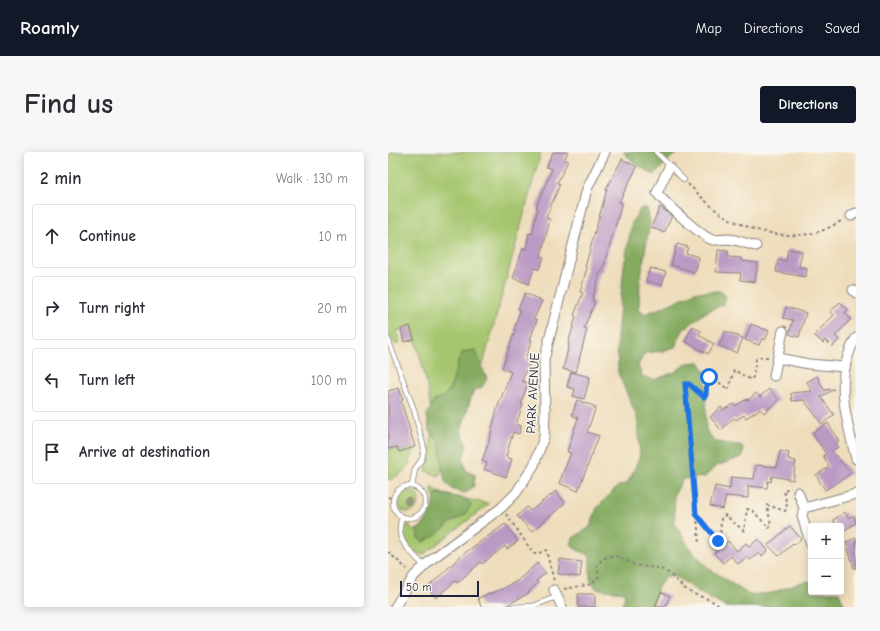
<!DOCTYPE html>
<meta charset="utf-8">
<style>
body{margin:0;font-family:"Comic Neue",sans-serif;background:#f7f7f7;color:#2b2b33}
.controls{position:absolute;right:12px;bottom:12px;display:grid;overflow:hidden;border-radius:4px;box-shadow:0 2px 10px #0003}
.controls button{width:36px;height:36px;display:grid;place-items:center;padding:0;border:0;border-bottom:1px solid #e1e1e2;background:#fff;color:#2b2b33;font:20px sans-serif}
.scale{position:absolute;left:12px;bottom:10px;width:79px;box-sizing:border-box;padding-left:4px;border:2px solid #22223b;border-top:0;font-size:11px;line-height:14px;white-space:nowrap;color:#22223b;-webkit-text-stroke:3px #fbf7ec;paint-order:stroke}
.stop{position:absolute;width:12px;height:12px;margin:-9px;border:3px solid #1a73e8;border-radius:50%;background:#fff}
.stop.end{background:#1a73e8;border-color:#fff;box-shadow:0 1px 4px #0008}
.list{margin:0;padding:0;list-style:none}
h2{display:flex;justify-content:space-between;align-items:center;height:52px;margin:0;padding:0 16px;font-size:17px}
h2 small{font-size:13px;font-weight:400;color:#7c7c81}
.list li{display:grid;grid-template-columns:26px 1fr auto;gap:12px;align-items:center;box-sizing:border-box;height:64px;margin:0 8px 8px;padding:0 8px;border:1px solid #e1e1e2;border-radius:4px}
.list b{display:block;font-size:15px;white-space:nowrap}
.list em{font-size:13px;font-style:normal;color:#7c7c81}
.icon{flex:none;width:22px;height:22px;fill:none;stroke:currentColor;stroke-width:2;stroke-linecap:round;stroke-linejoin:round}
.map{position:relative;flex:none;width:468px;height:455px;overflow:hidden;border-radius:4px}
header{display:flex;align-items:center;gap:24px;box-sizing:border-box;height:56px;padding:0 20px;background:#111827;color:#fff}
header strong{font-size:19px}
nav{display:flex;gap:22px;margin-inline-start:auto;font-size:14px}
.intro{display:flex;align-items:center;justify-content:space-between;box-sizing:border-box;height:96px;padding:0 24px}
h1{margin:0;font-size:28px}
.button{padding:10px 18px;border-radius:4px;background:#111827;color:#fff;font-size:14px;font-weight:700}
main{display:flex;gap:24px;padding:0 24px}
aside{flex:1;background:#fff;border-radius:4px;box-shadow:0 2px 10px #0003}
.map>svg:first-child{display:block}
.green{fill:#a5c66e;stroke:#647454}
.forest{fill:#84ab61;stroke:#53664e}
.building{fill:#ba99c4}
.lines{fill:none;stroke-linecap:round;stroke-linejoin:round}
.service-casing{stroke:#88807b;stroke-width:6}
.minor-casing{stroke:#88807b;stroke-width:11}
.path{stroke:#88807b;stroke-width:2;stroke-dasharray:3 3;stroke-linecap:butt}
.service{stroke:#fff;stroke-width:4.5}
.minor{stroke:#fff;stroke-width:9}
.tree{fill:#97967e}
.route{stroke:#1a73e8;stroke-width:5}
.labels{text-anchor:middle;stroke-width:3;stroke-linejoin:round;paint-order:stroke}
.street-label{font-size:13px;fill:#22223b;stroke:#fbf7ec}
</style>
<header>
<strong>Roamly</strong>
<nav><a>Map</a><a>Directions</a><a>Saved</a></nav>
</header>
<div class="intro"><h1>Find us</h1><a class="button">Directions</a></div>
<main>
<aside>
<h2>2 min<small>Walk · 130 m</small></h2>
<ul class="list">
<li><svg class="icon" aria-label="ahead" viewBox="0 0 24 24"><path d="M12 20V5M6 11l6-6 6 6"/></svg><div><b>Continue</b></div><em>10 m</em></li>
<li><svg class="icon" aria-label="right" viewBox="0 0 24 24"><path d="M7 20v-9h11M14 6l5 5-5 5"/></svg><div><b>Turn right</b></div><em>20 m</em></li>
<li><svg class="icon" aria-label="left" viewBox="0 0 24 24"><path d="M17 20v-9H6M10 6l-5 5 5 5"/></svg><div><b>Turn left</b></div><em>100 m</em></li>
<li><svg class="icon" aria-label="arrive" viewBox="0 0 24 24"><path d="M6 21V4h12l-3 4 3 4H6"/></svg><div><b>Arrive at destination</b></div></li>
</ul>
</aside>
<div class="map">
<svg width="468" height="455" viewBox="0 0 468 455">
<rect width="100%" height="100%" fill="#fbf7ec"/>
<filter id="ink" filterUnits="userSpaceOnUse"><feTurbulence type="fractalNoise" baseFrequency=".025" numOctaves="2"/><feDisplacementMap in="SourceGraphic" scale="8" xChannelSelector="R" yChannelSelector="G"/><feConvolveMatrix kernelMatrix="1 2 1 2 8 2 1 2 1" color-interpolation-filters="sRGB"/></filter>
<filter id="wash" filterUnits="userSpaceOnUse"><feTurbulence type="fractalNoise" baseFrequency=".012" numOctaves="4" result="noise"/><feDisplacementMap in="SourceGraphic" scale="16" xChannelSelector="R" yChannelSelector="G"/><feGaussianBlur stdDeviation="0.9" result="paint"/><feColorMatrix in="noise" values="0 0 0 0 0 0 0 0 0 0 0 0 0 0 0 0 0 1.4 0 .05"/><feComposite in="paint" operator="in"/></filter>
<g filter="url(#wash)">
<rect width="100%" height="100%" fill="#edb"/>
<path class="green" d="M0,0h153l-60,220 -42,104 -13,-5c14,-51 -1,-95 -14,-144l-15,4 3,12 -4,2 -8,-11z
M9,295l2,5 16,-5c-6,19 -8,26 -27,33v-31z
M45,336l10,6 46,10 -66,51c-10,-2 -15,-11 -21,-19l1,-8 6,-4 3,7c12,-2 23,-17 23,-29 0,-4 -3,-9 -4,-13z
M9 349a11 11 0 1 1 22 0a11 11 0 1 1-22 0Z"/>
<path class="forest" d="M235,0h58l-7,3 -20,20 -18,-11z
M253,56h6l3,14 -10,60 -1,28 5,4 17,-6 34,-16 25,-1 6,5 -2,8 -18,8 -23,18 -8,17 -12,4 -18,2 -7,12 4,11 12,4 21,-8 12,-9 12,-1 7,10v58l9,12 25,3 4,4 -2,8 -26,9 -11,11 -22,2 -9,16 1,29 15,25 20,20 39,26 22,-2 31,-11 9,-1v11h28l6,15h-119l-26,-14 -23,-16 -11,-1 -8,11 -6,20h-31l4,-11 -1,-4 -27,-3 -7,-9v-24c-7,-5 -14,-5 -19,-11l2,-7 17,-11 7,-19 21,-22 8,-2 5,-7 9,-22 -3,-38 -19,-44 -1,-37 7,-70 8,-44z
M87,198c5,9 7,19 12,28l-5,9 -9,4 -12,40 6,14 -4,14 3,12 9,4 -1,11 -8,7 -13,-3 -7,-7 -2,-6 -5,-35 -10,-12 -2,-15 7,-14c24,-8 17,-31 29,-49z
M49,341l29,6 5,5 -5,10 -16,9 -14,12 -13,7 -5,-4 -1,-8c14,-10 14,-23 20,-37z"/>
<g id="blocks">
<path class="building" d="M165,0h15l-4,8 4,1 -11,22 3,1 -14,34 4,1 -9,38 3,1 -5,11 -5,-1 -5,16 -16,-6 10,-30 3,1 3,-16 3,1 6,-26 -2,-1 16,-38 -6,-2z
M234,7l15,8 -18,35 3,1 -20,69h-2l-8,29 3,1 -11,26 3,1 -11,43 -13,-3 6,-24 -1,-1 8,-28 -2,-1 9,-22 -3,-1 7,-24 -2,-1 22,-78h-1z
M272,55l12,9 -8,17 -13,-6z
M289,92l11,3 -2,6 13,4 -4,15 -24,-7z
M400,97l14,2 -3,16 8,1 -1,9 -30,-5 2,-13 8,2z
M330,98l10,1v6l13,1v3l17,2 -3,19 -15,-2 1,-7 -25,-1z
M262,116l16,4 -4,13 -16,-4z
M137,141l17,8 -8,18 3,1 -7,20h2l-7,19 5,2 -8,20 6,2 -7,20 2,1 -7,20 5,2 -2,8 -6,-2 -7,25 6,2 -6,18 -22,-8 3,-6 -5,-2 7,-20 8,-32 14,-37 -9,-4 13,-37 -1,-1 6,-20 -2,-1z
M452,150l8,8 -3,3 6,6 -16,17 4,4 -7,7 -7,-7 -2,3 -9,-8 20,-20 -4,-3z
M398,155l20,6 -7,24 -10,-3 4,-14 -10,-2z
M363,172l18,7 -4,9 -3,-2 -3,7 -14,-5z
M22,174l4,13 -10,3 -3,-13z
M305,174l8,5 -2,4 15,9 -6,10 -23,-13z
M337,179l18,7 -6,15 -18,-7z
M183,220l19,5 -6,22 -11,-3 2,-7 -8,-2z
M429,224l7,14 10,-1 -13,8 13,18 -12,9 -18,-24 -12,1 -1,-8 21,-2 -5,-9z
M11,236l4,12 -2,1 14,46 -16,5 -2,-5 -9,2v-58z
M381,237l10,11 -15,13 -4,-4 -14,9 -2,-3 -8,5 -2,-2 -13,12 -11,-13 11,-10 2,3 11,-6 1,2 12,-7 1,1 8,-7 4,4z
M189,248l19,7 -9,25 12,4 -21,55 -19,-8 12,-30 -4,-1 11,-34 -6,-3z
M440,271l11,18 -3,2 2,4 -6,4 19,22 -11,8 -15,9 -9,-15 13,-8 -6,-12 3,-1 -14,-21z
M392,299l9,2 -1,6 8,2 -3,19 -21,-4 -1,6 -3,-1 -1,7 -19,-2v12l-22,-2 -3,13 -13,-3 5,-20 15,3 1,-12 23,2 2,-14 21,2z
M168,339l9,12 -33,29 -15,-16 10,-9 3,4z
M457,360l3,6 5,-3 3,8 -14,9 -1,-6h-4l-4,-6z
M117,372l13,17 -11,8 -2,-3 -23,18 -1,-2 -24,21 -2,-2 -19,17 -9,-10 35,-33z
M402,374l11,13 -7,6 -1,-1 -14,12 -11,-11z
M468,386v30h-2l-8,-26z
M370,387l10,11 -6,6 -3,-3 -9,7 -3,-3 -9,7 -7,-8 -8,7 -9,-10 14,-12 9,10 9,-8 3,4z
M172,407l22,3 -2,15 -22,-3z
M149,411l9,10 -10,8 2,2 -9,8v2l-26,14h-22l-3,-9 24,-9 15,-8z
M273,440l9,4 -5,11h-10z
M190,442h17v13h-17z"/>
</g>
</g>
<g filter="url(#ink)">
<use href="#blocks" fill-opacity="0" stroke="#88807b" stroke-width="1"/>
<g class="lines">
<defs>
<path id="service" d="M268,0l28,28
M0,187l26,71 10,38 -2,11 -7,10 -3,17
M5 350a16 16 0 1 1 32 0a16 16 0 1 1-32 0Z
M14,365c-8,24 7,32 22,49
M124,455l21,-1
M143,455l25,-10"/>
<path id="minor" d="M281,15l-12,26c7,9 46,45 56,47 5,0 11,-1 16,-1 9,1 18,5 27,7
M463,64l5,-3
M465,138l3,3
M468,186c-23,40 -10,79 0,121
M390,206l31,6 35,3
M386,224l9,-45
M410,340l6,16
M423,393l-9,-29 2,-8 52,-14
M166,438l8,17
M7,455l19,-31 18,-17 69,-51 15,-15 18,-28 10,-28 1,-24 -1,-53 43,-171 18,-37"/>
</defs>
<use href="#service" class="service-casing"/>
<use href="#minor" class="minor-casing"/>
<path class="path" d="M300,32c11,10 22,23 35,31 28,17 69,27 101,15 7,-3 13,-7 19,-10
M380,205h-9l-3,2 -3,18 -2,3 -17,-10 -6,20 -15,-13 -6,2 -3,18 -15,-13h-4l11,130 22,27 2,-1 1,-21 4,-4 19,16 3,-22 6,2 16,17 2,-3 -4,-20 18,6 2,-4 -3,-17 7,-2
M0,345l5,2
M118,362l28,40h3l9,-4 8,31
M309,363l2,30
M0,400l19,17
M176,437l28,-5 7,-7 -2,-12c17,-20 26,-2 43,1 11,2 17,0 27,6 7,5 13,14 23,20 9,5 23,7 30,15"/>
<use href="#service" class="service"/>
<use href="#minor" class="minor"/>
</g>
<circle class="tree" cx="20" cy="349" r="4"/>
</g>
<g class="lines" filter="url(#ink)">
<path class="route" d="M321,225l-2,2 -1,16 -2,2 -15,-13h-4l11,130 22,27"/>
</g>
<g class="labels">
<g class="street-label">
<text transform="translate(144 241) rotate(-87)" y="5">PARK AVENUE</text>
</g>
</g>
</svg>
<div class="controls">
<button>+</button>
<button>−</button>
</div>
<div class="scale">50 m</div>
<div class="stop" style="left:321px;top:225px"></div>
<div class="stop end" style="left:330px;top:389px"></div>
</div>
</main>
